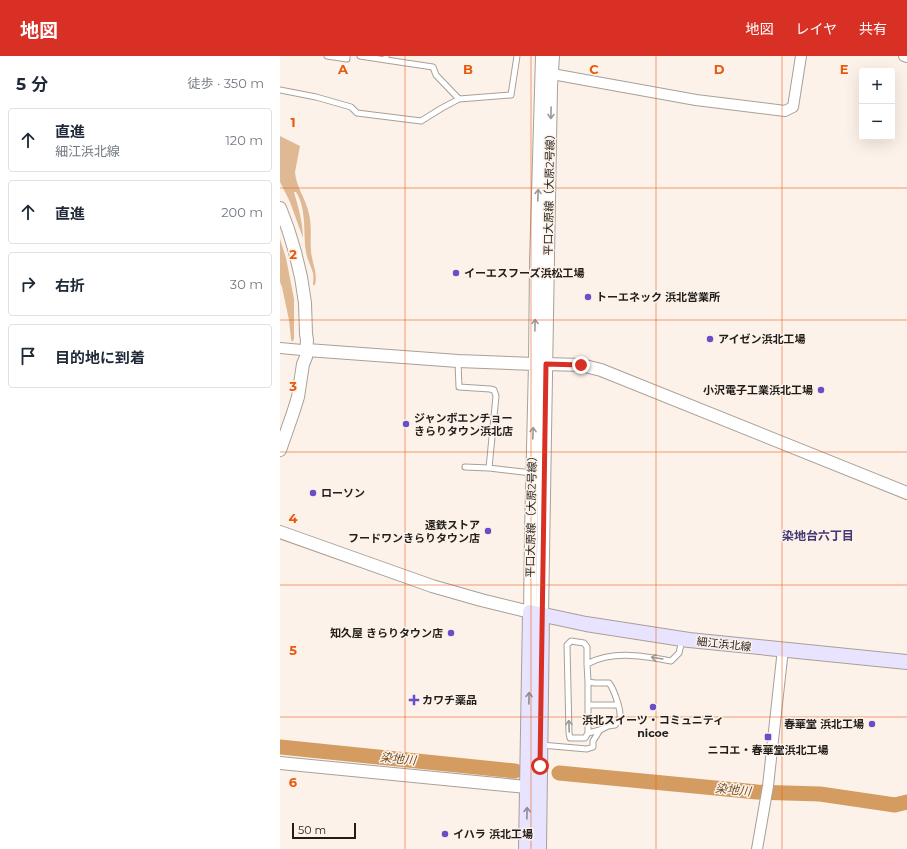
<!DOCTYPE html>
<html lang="ja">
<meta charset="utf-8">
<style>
body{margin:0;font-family:Montserrat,"Noto Sans JP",sans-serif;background:#f2f2f3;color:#1f2937}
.controls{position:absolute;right:12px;top:12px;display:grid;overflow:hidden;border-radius:4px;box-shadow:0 4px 16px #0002}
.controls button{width:36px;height:36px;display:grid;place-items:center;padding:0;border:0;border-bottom:1px solid #e0e1e3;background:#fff;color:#1f2937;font:20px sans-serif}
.scale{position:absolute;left:12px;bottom:10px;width:64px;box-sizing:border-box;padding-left:4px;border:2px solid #211d1a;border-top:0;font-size:11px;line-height:14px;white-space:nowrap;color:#211d1a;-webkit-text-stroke:3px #fcf2e9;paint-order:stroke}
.stop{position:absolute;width:12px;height:12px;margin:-9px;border:3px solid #d93025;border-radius:50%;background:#fff}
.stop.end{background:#d93025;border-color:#fff;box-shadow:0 1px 4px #0008}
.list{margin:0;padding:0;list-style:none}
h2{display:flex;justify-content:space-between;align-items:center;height:52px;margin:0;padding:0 16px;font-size:17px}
h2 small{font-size:13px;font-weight:400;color:#747a83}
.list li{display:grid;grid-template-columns:26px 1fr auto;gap:12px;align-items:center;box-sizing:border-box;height:64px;margin:0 8px 8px;padding:0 8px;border:1px solid #e0e1e3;border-radius:4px}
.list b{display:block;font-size:15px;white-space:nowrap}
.list p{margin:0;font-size:13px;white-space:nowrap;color:#747a83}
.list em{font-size:13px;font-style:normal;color:#747a83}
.icon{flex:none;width:22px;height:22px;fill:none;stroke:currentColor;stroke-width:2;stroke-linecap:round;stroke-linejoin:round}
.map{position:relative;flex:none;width:627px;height:793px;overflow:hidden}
header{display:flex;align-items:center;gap:24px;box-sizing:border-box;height:56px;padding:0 20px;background:#d93025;color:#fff}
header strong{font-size:19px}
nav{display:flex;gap:22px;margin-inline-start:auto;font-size:14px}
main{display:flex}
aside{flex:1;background:#fff}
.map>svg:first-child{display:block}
.green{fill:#deb993}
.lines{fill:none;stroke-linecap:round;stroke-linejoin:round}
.river{stroke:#d49c60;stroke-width:15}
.service-casing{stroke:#a8a098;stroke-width:7}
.minor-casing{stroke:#a8a098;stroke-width:12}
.tertiary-casing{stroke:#a8a098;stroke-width:14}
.secondary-casing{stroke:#a8a098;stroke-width:16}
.service{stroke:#fff;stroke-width:5}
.minor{stroke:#fff;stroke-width:10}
.tertiary{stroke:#fff;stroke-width:12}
.secondary{stroke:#e8e4ff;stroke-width:14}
.oneway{stroke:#9b9998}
.oneway2{stroke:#8e8a98}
.route{stroke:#d93025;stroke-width:5}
.grid{fill:none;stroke:#e8590c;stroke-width:1;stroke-opacity:0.55}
.poi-dot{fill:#6a4ec7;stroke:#fcf2e9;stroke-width:1.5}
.labels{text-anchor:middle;stroke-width:3;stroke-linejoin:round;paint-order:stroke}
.street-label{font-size:11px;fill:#211d1a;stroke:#fcf2e9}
.poi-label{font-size:11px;font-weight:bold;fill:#211d1a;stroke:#fcf2e9;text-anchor:start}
.neighbourhood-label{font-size:12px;font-weight:bold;fill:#433875;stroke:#fcf2e9}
.water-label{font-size:12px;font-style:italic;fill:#744d20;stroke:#fcf2e9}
.grid-label{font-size:13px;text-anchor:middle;font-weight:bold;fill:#e8590c;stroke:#fcf2e9;stroke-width:3;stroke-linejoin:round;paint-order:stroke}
</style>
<header>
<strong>地図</strong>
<nav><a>地図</a><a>レイヤ</a><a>共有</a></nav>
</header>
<main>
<aside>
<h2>5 分<small>徒歩 · 350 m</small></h2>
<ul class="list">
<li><svg class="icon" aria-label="ahead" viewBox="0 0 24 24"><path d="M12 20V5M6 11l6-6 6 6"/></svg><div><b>直進</b><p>細江浜北線</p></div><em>120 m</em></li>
<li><svg class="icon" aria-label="ahead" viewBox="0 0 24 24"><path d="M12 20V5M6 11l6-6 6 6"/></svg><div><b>直進</b></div><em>200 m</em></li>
<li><svg class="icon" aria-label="right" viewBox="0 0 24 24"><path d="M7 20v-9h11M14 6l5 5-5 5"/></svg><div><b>右折</b></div><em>30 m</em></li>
<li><svg class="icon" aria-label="arrive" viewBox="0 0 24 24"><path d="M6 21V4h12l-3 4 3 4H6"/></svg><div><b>目的地に到着</b></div></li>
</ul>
</aside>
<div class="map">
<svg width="627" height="793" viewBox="0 0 627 793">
<rect width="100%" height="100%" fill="#fcf2e9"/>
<path class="green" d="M0,80l20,10 -5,26c1,15 11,27 14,42 3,12 1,25 2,37 1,12 7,22 4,34h-2c0,-4 1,-8 0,-12 -2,-7 -6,-14 -7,-21 -3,-19 1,-43 -10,-60h-2c4,14 9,31 9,46l-13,-36 -10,-20z
M0,183l6,19 8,41v40l-2,3 -1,-3 -2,-19 -7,-33 -2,-5z"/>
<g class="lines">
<path class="river" d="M0,691l235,24
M279,717l198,19 63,2 75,11 12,-3"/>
<defs>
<path id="service" d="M47,0l20,3v-3
M80,0l26,4
M106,0v4l47,7 3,8 23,24 52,-4 6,-39
M0,34l36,7 35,10 6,6 64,8 21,-13 17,-9
M178,306l1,25 31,2 4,1 2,6 -7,72
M185,411l24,1 43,5
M307,608v-17l-3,-4 -13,-2 -4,4 2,88 1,5h15l3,-5v-51l-1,-18c26,-14 56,-8 84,-3l8,-8 3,-13
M309,649h29
M308,677l12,-3 8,-4 7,-1c2,-2 5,-4 5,-8 1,-7 -6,-28 -11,-34h-14l-7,-1
M261,689l46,4 6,-2v-6l7,-11"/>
<path id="minor" d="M624,0l3,1
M272,18l144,26 89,11 8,-4 8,-51
M0,292l22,2
M477,793l11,-63 15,-137"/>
<path id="tertiary" d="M0,152l8,21 7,23 6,25 4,26 1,31 1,6 -1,17 -3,7 -5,33 -5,16 -13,37
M27,294l151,11 77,3
M266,308l35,1 20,5 306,123
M0,476l152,54 49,14 49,12 1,-78 4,-170 1,-101 6,-207
M262,559l6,-359 3,-170 2,-30
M0,707l247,24"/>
<path id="secondary" d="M246,793l4,-237 56,12 103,16 218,22
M259,793l3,-234"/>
</defs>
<use href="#service" class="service-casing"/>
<use href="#minor" class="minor-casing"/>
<use href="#tertiary" class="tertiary-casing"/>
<use href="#secondary" class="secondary-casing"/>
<use href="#service" class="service"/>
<use href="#minor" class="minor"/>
<use href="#tertiary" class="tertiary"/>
<use href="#secondary" class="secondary"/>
</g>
<defs><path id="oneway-shaft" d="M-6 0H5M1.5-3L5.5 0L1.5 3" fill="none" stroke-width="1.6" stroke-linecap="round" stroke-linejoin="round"/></defs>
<g class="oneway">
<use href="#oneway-shaft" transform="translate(271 57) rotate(91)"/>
<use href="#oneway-shaft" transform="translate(258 139) rotate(-88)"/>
<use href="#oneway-shaft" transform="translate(255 269) rotate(-89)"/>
<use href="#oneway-shaft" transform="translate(253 377) rotate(-88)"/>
<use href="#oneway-shaft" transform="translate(377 602) rotate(-171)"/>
<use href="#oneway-shaft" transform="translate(289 670) rotate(-92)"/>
</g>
<g class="oneway2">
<use href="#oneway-shaft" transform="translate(249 642) rotate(-89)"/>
<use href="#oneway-shaft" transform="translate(247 757) rotate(-89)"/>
</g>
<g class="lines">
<path class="route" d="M260,710l6,-402 35,1"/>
</g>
<path class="grid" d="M125,0v793M251,0v793M376,0v793M502,0v793M0,132h627M0,264h627M0,396h627M0,529h627M0,661h627"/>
<g class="poi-dot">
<circle cx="176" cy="217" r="4"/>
<circle cx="308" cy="241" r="4"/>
<circle cx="430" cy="283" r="4"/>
<circle cx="541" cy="334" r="4"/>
<circle cx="126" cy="368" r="4"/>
<circle cx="33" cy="437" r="4"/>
<circle cx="208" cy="475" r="4"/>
<circle cx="171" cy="577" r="4"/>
<path d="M132 638h4v4h4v4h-4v4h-4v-4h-4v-4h4z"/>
<circle cx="373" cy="651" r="4"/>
<circle cx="592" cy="668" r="4"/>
<rect x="484" y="677" width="8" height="8" rx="2"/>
<circle cx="165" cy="778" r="4"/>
</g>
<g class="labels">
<g class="street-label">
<text transform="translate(269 136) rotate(-89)" y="4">平口大原線（大原2号線）</text>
<text transform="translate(251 458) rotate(-89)" y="4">平口大原線（大原2号線）</text>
<text transform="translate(444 588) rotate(6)" y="4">細江浜北線</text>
</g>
<g class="poi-label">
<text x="184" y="221">イーエスフーズ浜松工場</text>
<text x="316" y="245">トーエネック 浜北営業所</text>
<text x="438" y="287">アイゼン浜北工場</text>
<text x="533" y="338" text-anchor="end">小沢電子工業浜北工場</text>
<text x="134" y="366">ジャンボエンチョー<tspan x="134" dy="13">きらりタウン浜北店</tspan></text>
<text x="41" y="441">ローソン</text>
<text x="200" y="473" text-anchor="end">遠鉄ストア<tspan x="200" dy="13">フードワンきらりタウン店</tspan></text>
<text x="163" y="581" text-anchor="end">知久屋 きらりタウン店</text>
<text x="142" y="648">カワチ薬品</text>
<text x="373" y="668" text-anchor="middle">浜北スイーツ・コミュニティ<tspan x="373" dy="13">nicoe</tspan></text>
<text x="584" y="672" text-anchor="end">春華堂 浜北工場</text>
<text x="488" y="698" text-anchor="middle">ニコエ・春華堂浜北工場</text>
<text x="173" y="782">イハラ 浜北工場</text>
</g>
<g class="neighbourhood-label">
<text x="538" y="484">染地台六丁目</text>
</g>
<g class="water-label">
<text transform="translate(118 703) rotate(6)" y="4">染地川</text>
<text transform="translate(453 734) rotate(6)" y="4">染地川</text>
</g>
</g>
<g class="grid-label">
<text x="63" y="18">A</text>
<text x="188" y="18">B</text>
<text x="314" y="18">C</text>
<text x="439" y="18">D</text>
<text x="564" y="18">E</text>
<text x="13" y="71">1</text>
<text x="13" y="203">2</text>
<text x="13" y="335">3</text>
<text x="13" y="467">4</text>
<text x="13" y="599">5</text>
<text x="13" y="731">6</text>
</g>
</svg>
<div class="controls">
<button>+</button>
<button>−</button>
</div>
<div class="scale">50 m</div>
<div class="stop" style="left:260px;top:710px"></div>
<div class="stop end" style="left:301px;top:309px"></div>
</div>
</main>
